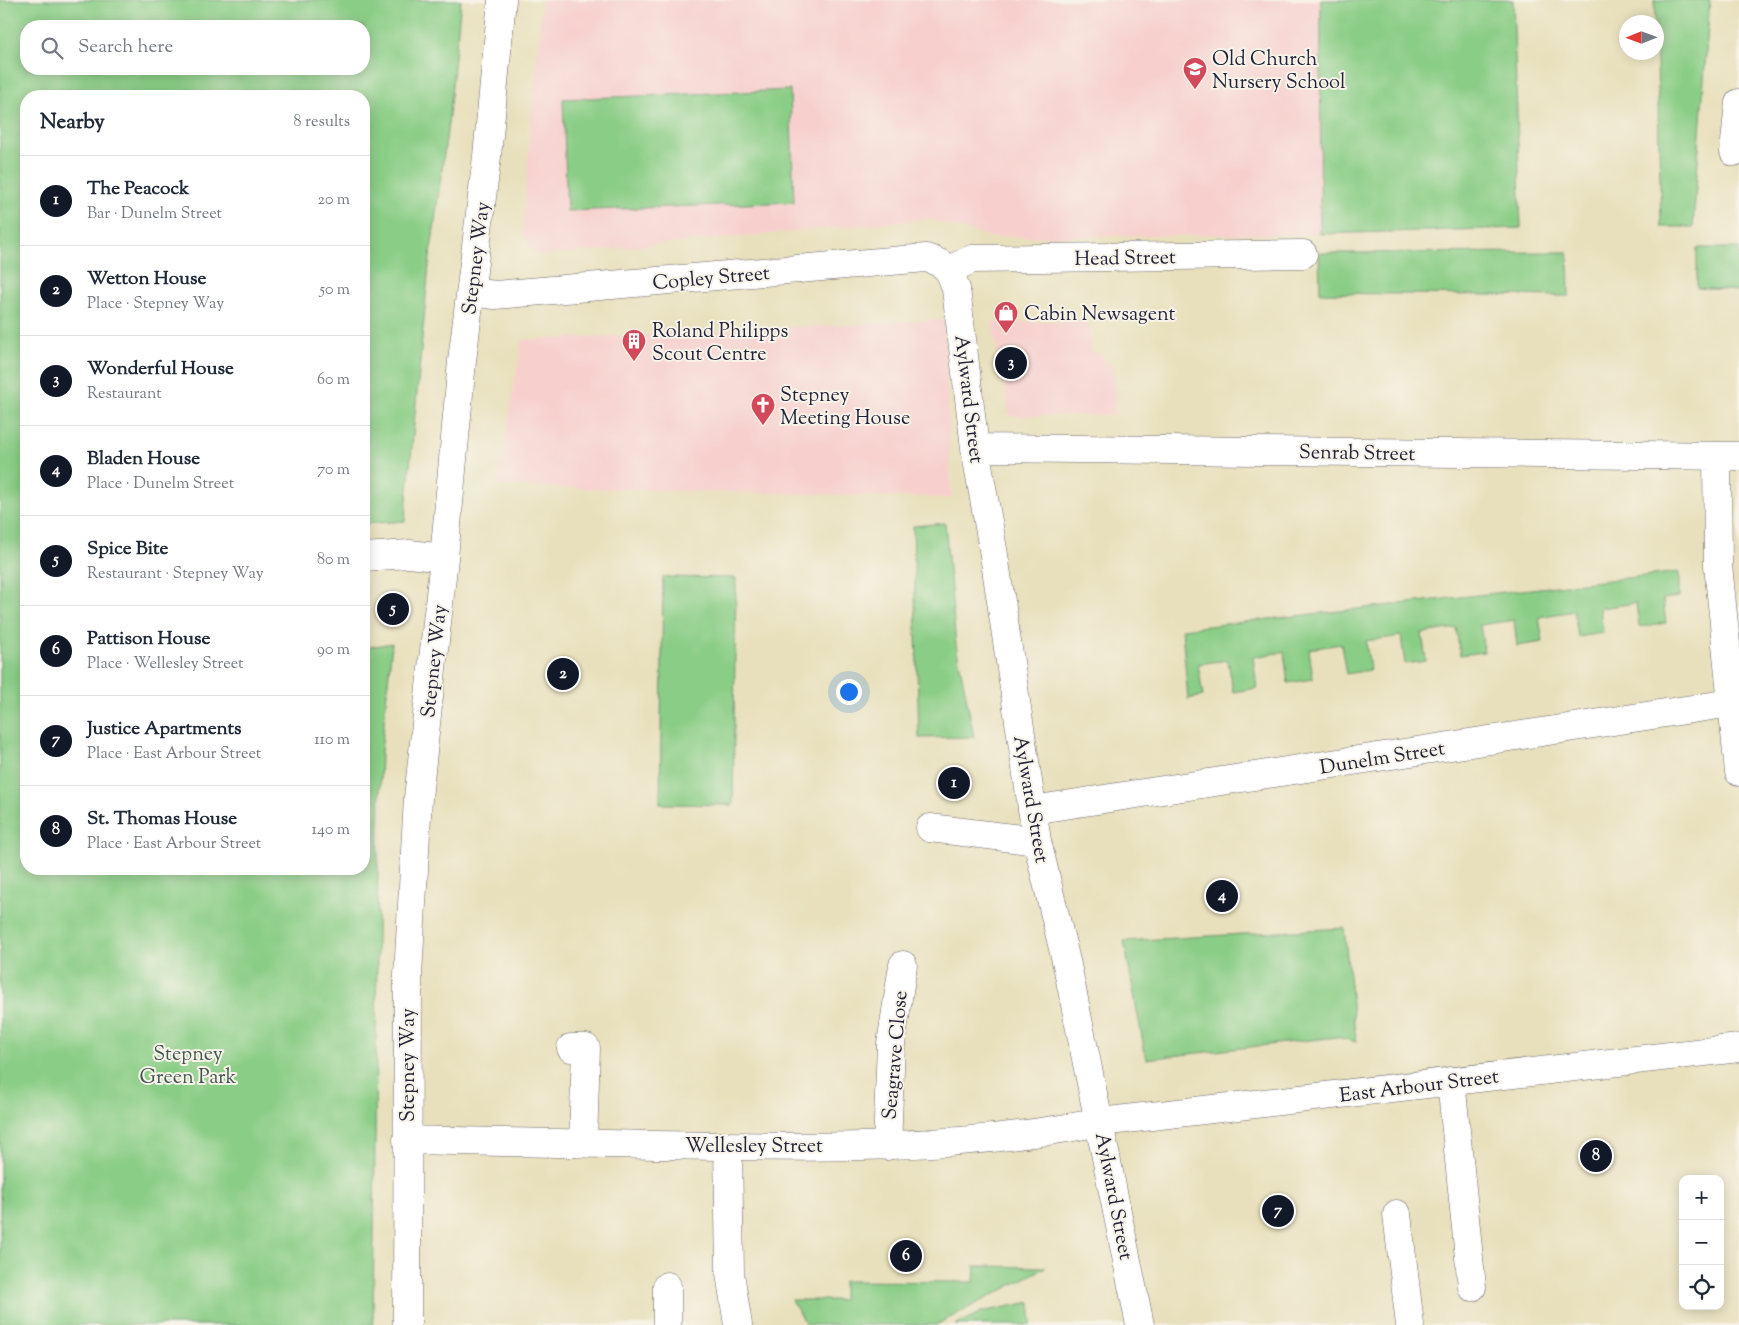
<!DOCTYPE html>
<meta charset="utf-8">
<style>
body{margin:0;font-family:"Sorts Mill Goudy",serif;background:#f6f6f7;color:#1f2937}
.controls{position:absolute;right:15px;bottom:15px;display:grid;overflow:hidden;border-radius:10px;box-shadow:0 2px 12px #0003}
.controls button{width:45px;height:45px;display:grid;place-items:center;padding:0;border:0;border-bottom:1px solid #e0e1e3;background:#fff;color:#1f2937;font:25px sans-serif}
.compass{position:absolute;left:1619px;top:15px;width:45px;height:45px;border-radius:50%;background:#fff;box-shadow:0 2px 12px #0003;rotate:269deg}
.you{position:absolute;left:848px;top:691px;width:18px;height:18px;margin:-12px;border:4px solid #fff;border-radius:50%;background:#1a73e8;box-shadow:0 0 0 8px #1a73e833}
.badge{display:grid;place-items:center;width:32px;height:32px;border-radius:50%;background:#111827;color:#fff;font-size:16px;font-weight:700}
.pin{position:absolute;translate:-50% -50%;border:2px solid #fff;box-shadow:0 1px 5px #0006}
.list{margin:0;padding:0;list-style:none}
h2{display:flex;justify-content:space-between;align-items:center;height:65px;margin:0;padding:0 20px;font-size:21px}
h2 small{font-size:16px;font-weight:400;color:#747a83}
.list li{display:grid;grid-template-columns:32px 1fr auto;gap:15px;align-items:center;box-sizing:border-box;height:90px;padding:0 20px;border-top:1px solid #e0e1e3}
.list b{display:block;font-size:19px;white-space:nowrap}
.list p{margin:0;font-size:16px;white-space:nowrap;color:#747a83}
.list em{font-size:16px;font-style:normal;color:#747a83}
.icon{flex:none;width:28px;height:28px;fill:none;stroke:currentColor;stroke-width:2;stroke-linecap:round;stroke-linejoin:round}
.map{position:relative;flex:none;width:1739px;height:1325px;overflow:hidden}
.search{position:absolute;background:#fff;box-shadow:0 2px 12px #0003;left:20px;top:20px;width:350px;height:55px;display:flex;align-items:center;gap:12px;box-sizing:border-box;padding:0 18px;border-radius:20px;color:#747a83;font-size:19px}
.panel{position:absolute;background:#fff;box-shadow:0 2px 12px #0003;left:20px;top:90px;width:350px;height:785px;border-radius:20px}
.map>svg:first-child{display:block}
.built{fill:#f7d0ce}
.green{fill:#8acd86;stroke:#567860;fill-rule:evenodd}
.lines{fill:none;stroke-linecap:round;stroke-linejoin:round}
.minor-casing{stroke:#676468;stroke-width:29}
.minor{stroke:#fff;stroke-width:28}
.labels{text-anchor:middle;stroke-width:4;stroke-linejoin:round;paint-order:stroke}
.poi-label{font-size:20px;fill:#22223b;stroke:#f7f3e8;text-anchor:start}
.street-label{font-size:20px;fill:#22223b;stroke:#f7f3e8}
.park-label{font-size:20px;fill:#415552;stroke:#f7f3e8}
</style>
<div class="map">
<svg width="1739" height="1325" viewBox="0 0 1739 1325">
<rect width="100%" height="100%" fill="#f7f3e8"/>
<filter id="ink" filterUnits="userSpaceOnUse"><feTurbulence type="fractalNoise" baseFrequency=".02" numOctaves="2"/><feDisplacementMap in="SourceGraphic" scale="10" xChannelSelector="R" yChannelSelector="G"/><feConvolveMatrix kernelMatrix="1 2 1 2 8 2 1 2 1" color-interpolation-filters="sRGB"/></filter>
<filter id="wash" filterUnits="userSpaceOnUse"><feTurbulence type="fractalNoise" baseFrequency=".0096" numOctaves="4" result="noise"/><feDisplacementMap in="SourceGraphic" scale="20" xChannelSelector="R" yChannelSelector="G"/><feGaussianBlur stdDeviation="1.12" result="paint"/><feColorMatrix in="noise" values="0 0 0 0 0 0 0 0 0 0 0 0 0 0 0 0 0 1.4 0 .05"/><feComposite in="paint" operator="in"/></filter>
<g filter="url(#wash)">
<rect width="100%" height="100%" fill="#e8e0bc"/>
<path class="built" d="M542,0h779l-1,234 -329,3 -63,-18 -391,37 -15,-22z
M944,320l8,178 -455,-12 25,-146z
M1089,321l1,31h8l15,15 2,48 -105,1 -18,-94z"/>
<path class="green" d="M0,0h461l-13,124 -19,141 -24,256 -41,3v-428h-338v773h338v-221l28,-5 -11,109 -3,104 -5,469h-373zM26,26h338v43h-338z
M1321,0h192l8,228 -201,6z
M1654,0h56l-17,227h-32l-5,-205h-1z
M790,90l4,112 -227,9 -4,-112z
M1697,248h42v43l-42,-3z
M1568,252l1,44 -249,-3 -1,-40z
M945,523l11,122 18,92 -55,1 -6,-212z
M1679,572v25l-16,2 3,24 -27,4 -3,-24 -36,5 3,25 -25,4 -4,-26 -35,6 4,25 -26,4 -3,-26 -34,5 4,27 -24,3 -4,-27 -34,5 4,28 -21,3 -4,-28 -35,5 4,29 -24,4 -5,-30 -32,5 4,30 -25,4 -4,-31 -31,5 4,31 -24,4 -5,-32 -30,4 5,32 -15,3 -6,-70z
M663,577l73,1 -3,227 -73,-1z
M1344,928l12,114 -19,-5 -191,22 -22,-118z
M975,1266l71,1 -110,58h-129l-16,-25h52v-19l131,1z
M1031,1302v23h-76l26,-13z"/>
</g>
<g filter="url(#ink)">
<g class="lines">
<defs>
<path id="minor" d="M1734,152l5,-49
M949,270l23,-11 331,-5
M471,292l24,3 431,-37c21,6 24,11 30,31l19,159 19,107 43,286 30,124 73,360
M975,448l764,8
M1717,456l1,109 21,207
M364,557l45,-3 35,4
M1032,810l699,-107
M930,828l107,13
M571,1048h15l-3,95
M1451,1081l21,206
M407,1140c83,2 166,3 249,5 148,3 298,6 444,-23l639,-74
M728,1146l2,127 8,52
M887,1146l4,-102 12,-79
M1397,1214l13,111
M667,1286v39
M407,1325l1,-350 10,-177 26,-240 18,-197 25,-205 15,-156"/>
</defs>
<use href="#minor" class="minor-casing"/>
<use href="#minor" class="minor"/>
</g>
</g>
<defs>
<symbol id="school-pin" viewBox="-11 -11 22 30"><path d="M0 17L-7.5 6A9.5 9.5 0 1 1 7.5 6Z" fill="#d1495b" stroke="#f7f3e8"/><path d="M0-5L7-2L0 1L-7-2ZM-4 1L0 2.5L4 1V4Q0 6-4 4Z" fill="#fff"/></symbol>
<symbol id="shop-pin" viewBox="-11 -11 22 30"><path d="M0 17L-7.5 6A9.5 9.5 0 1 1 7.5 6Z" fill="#d1495b" stroke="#f7f3e8"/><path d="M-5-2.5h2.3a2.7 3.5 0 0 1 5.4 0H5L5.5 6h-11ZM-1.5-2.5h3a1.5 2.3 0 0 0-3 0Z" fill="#fff"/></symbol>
<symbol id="building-pin" viewBox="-11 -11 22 30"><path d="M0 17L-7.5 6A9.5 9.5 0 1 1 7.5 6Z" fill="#d1495b" stroke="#f7f3e8"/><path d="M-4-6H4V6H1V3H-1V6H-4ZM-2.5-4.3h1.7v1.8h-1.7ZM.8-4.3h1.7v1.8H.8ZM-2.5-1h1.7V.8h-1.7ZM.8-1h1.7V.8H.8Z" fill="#fff"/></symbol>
<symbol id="church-pin" viewBox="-11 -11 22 30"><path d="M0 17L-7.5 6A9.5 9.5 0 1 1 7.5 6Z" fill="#d1495b" stroke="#f7f3e8"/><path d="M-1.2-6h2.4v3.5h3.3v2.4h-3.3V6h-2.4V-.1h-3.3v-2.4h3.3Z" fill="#fff"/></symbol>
</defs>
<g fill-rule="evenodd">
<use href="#school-pin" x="1181" y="55" width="28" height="38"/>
<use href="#shop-pin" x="992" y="299" width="28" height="38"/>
<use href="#building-pin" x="620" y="327" width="28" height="38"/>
<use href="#church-pin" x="749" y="391" width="28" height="38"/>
</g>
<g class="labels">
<g class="poi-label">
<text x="1212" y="65">Old Church<tspan x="1212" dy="23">Nursery School</tspan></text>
<text x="1024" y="320">Cabin Newsagent</text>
<text x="652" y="337">Roland Philipps<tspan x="652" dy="23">Scout Centre</tspan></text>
<text x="780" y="401">Stepney<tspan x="780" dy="23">Meeting House</tspan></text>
</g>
<g class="street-label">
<text transform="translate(1125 257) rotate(-1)" y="7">Head Street</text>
<text transform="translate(475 258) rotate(-83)" y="7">Stepney Way</text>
<text transform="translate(711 277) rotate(-5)" y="7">Copley Street</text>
<text transform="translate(970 399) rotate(83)" y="7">Aylward Street</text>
<text transform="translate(1357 452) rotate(1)" y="7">Senrab Street</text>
<text transform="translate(433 661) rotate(-84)" y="7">Stepney Way</text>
<text transform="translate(1382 757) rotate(-9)" y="7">Dunelm Street</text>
<text transform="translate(1032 799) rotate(80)" y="7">Aylward Street</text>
<text transform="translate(894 1055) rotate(-85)" y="7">Seagrave Close</text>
<text transform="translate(407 1065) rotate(-90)" y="7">Stepney Way</text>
<text transform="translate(1419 1085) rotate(-7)" y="7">East Arbour Street</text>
<text x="754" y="1152">Wellesley Street</text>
<text transform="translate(1115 1196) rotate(79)" y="7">Aylward Street</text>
</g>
<g class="park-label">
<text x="188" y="1060">Stepney<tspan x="188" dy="23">Green Park</tspan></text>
</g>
</g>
</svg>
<div class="controls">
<button>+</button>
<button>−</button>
<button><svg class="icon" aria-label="locate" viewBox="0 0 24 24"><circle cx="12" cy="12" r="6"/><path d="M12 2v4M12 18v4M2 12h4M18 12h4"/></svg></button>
</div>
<svg class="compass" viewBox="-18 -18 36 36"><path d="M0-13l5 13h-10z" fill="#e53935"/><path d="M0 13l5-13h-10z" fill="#747a83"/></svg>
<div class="you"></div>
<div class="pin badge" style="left:954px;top:783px">1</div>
<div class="pin badge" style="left:563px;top:674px">2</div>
<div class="pin badge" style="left:1011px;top:363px">3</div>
<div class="pin badge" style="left:1222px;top:896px">4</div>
<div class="pin badge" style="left:393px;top:609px">5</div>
<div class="pin badge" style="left:906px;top:1256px">6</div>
<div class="pin badge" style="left:1278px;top:1211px">7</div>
<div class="pin badge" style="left:1596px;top:1156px">8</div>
<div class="search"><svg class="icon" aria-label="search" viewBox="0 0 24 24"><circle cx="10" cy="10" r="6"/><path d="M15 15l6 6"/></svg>Search here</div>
<section class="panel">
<h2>Nearby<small>8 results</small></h2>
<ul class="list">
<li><span class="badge">1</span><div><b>The Peacock</b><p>Bar · Dunelm Street</p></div><em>20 m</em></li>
<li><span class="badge">2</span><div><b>Wetton House</b><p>Place · Stepney Way</p></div><em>50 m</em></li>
<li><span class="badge">3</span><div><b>Wonderful House</b><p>Restaurant</p></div><em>60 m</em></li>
<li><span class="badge">4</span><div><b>Bladen House</b><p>Place · Dunelm Street</p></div><em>70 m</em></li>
<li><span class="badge">5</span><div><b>Spice Bite</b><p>Restaurant · Stepney Way</p></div><em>80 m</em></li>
<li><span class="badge">6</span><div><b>Pattison House</b><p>Place · Wellesley Street</p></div><em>90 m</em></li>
<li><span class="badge">7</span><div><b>Justice Apartments</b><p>Place · East Arbour Street</p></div><em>110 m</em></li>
<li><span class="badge">8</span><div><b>St. Thomas House</b><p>Place · East Arbour Street</p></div><em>140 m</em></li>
</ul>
</section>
</div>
